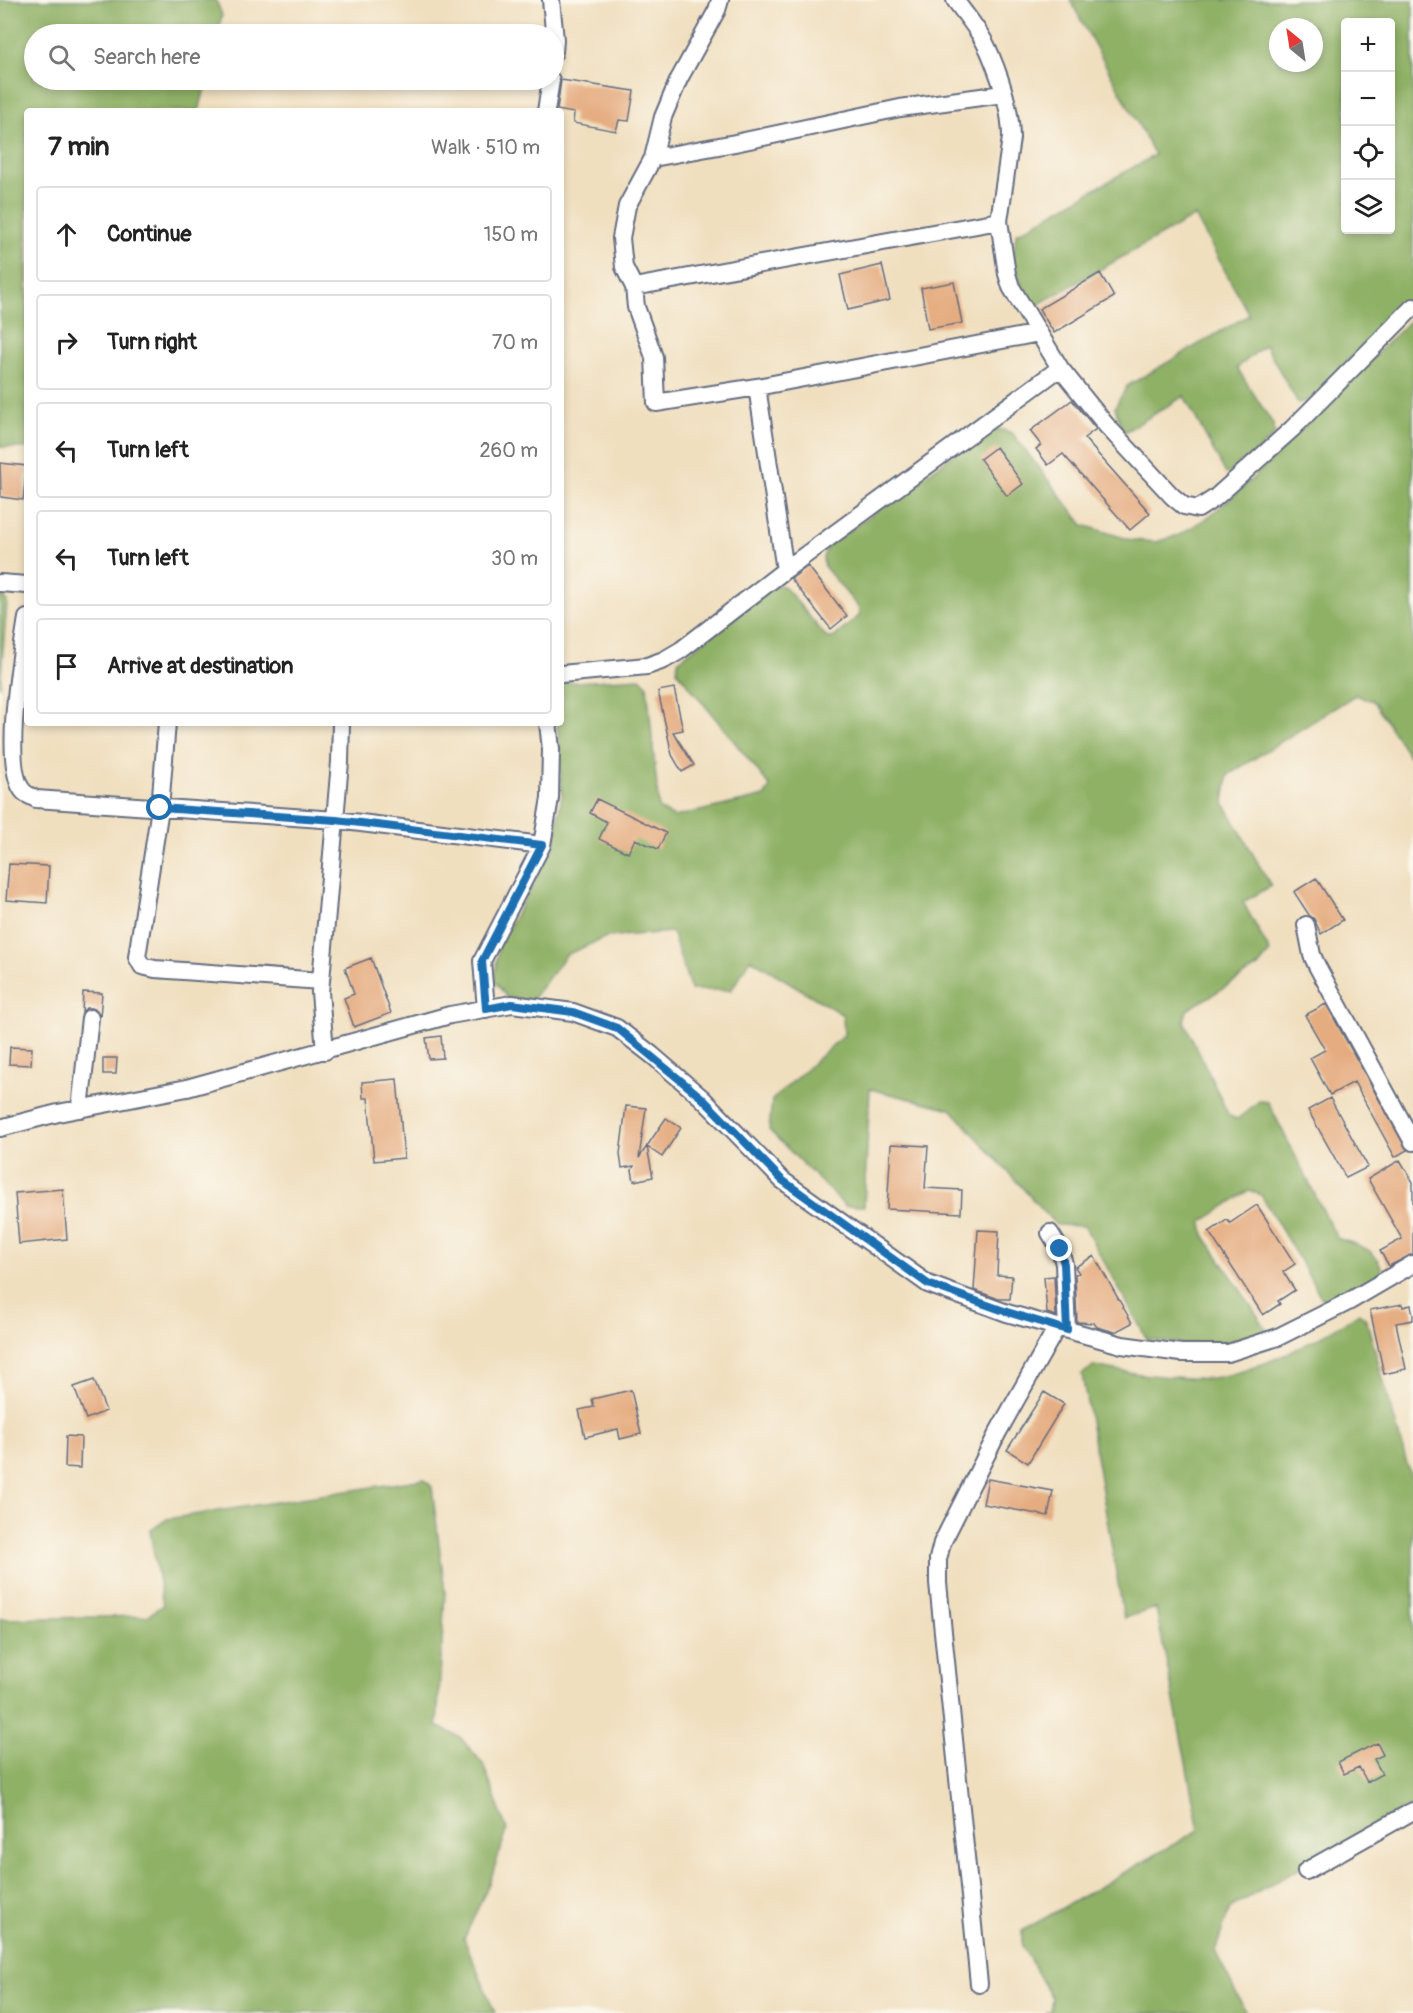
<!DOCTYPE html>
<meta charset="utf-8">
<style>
body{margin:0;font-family:Pangolin,sans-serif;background:#f2f2f2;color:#222}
.controls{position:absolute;right:18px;top:18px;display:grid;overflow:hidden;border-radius:6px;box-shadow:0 3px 9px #0003}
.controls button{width:54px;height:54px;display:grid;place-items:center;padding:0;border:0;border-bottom:2px solid #e0e0e0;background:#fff;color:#222;font:30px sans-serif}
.compass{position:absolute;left:1269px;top:18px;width:54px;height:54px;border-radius:50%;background:#fff;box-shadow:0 3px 9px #0003;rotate:330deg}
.stop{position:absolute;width:18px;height:18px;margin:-14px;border:4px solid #1f6fb2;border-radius:50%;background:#fff}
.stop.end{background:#1f6fb2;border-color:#fff;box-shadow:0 2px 6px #0008}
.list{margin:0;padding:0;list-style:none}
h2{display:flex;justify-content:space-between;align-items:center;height:78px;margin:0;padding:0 24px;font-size:26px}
h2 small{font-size:20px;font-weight:400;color:#767676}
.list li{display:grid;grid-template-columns:39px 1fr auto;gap:18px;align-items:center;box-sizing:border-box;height:96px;margin:0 12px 12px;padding:0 12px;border:2px solid #e0e0e0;border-radius:6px}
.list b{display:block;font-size:22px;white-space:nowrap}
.list em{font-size:20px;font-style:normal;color:#767676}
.icon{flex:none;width:33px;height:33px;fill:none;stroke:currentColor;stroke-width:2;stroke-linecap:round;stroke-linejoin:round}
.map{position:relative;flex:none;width:1413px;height:2013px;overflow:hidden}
.search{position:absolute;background:#fff;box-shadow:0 3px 9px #0003;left:24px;top:24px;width:540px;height:66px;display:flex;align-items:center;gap:15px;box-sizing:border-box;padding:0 21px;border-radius:33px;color:#767676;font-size:22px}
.panel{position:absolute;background:#fff;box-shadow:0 3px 9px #0003;left:24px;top:108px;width:540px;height:618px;border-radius:6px}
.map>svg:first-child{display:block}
.forest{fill:#8fb166;stroke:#557062;stroke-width:1.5;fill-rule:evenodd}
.building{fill:#e5ac80}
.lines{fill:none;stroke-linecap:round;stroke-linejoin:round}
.street-casing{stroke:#666d80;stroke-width:20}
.street{stroke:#fff;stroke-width:16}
.route{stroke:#1f6fb2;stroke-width:8}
</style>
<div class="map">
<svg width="1413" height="2013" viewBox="0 0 1413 2013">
<rect width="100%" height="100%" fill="#fbf7ec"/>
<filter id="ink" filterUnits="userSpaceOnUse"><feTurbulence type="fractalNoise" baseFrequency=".0167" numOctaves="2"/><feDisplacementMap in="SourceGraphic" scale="12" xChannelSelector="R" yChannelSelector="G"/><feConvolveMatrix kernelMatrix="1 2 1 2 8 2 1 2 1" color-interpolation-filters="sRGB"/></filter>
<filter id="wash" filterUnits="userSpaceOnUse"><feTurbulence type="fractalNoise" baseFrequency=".008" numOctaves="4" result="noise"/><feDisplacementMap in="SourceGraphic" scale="24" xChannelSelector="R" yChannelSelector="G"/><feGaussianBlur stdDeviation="1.35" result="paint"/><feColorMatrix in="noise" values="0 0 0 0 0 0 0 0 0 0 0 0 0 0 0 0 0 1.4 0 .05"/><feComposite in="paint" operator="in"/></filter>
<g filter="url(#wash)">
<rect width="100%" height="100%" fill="#f0dfbf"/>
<path class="forest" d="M0,0h216l6,15 -5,19h-183v46h173l-8,31h-172v337l-27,-1z
M1070,0h343v296l-105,105 -10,2 -33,-58 -28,23 36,56 2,10 -37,37 -12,3 -42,-78 -61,37 -8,-26 12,-21 122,-71 -54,-99 -163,92 -8,-14 -11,-34 3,-26 139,-79zM1346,22h44v208h-44zM1278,27h36v36h-36z
M1413,317v445l-40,-61 -18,-6 -127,80 -4,28 47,83 -28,16 27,50 -12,15 -71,43 -3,11 45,95 9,3 21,-18 9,1 69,136c22,8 42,10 46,37l-48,28 -12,-3 -62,-105 -12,-5 -47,32 2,13 63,95c-9,4 -20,11 -30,14 -24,6 -65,-1 -90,-5l-63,-113 -28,-1 -105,-116 -81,-20 -6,117h-19l-76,-76 3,-30 72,-65 -1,-20 -92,-56 -20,31h-40l-19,-58 -66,5 -40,18 -35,46 -24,-3 -13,-18 5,-35 54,-98 9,-52 -5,-72h4v-40l79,-5 7,7 12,124 15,8 91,-21 5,-10 -93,-115 1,-10 98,-76 8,1 43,52h6l27,-23 -2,-8 -34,-41 -1,-9 4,-10 158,-115 14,-3 13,4 71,92 48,15 25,2 23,-7 28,-17 37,-31z
M0,594h2l5,8 -7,85z
M1359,1313l7,6 47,166v319l-183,104 -15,43 31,62h-201l5,-2 2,-13 -30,-52v-15l177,-101 -43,-222 -32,10 -42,-244 12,-8c32,7 64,11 96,12 8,0 16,1 23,0 46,-7 108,-39 146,-65z
M424,1479l8,8 13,105 -8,134 23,11 23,27 24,66 -17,51 -26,58 31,74h-495v-394l147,-3 16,-11 -13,-74 17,-12z"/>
<g id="blocks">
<path class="building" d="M561,80l73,11 -5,30 -10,-1 -3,11 -43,-8 1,-10 -17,-3z
M882,265l8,35 -42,10 -8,-35z
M1100,273l14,24 -60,36 -15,-24z
M954,282l8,41 -34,6 -7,-41z
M1072,400l24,29 -12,9 66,75 -20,17 -67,-76 -15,11 -12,-16 5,-4 -11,-14z
M996,447l27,37 -16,12 -27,-37z
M0,463l27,3 -4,34 -22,-3z
M808,566l39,50 -16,13 -40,-50z
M674,688l9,42 -10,2 21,33 -12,7 -10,-17 -14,-64z
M597,799l69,34 -8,16 -23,-10 -7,14 -29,-14 8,-17 -17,-9z
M9,864l40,2 -2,37 -41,-3z
M1316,878l27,42 -22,14 -7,-15 -5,-4 -15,-23z
M371,958l20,55 -37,14 -10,-29 10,-4 -9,-26z
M83,992l19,1 -2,24 -3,-7 -5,-2h-6l-4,4z
M1326,1004l81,146 -12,7 -41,-75 -24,13 -20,-37 15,-8 -20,-35z
M441,1036l2,22 -14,1 -3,-21z
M10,1047l22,1 -1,17 -22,-1z
M103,1058h14l-1,16h-13z
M397,1079l7,79 -30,3 -6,-63h-5l-1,-16z
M1330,1098l38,69 -22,11 -38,-68z
M626,1106l20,2 -7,50 27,-40 15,10 -19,29 -15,-10 6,30 -19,4 -2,-11 2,-4 -12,2 -2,-14z
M891,1144l37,2 -3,42 37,2 -1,23 -74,-4z
M1400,1160l13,22v72l-24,12 -9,-15 22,-12 -34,-60z
M63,1189l4,50 -48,5 -4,-51z
M1257,1205l38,59 -12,8 12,18 -17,11 2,3 -17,11 -54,-83 18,-12 3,3z
M978,1230l21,1 -2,44 15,1 -2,23h-11l-25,-9z
M1094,1256l38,67 -17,9 -18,-5 -3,-4 -17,-1 -2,-48 4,-1 -4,-6z
M1054,1276l2,40 -9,-3 -3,-36z
M1402,1304l1,3 8,-2 2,10v5l-17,3 10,46 -22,5 -14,-64z
M94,1380l12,31 -20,8 -12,-32z
M631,1390l10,44 -21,5 -2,-10 -33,8 -6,-27 15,-3 -2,-8z
M1044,1392l20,12 -36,59 -21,-13z
M66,1436l15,1 -1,31 -15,-1z
M988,1479l65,12 -5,25 -65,-12z
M1377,1743l6,12 -9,4 8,15 -15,8 -8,-15 -15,7 -6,-12z"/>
</g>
</g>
<g filter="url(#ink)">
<use href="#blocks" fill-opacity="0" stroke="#666d80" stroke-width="1.5"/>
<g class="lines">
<defs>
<path id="street" d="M551,0l4,40 -1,12
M955,0c13,18 28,35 36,56 10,24 20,55 20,82l-12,83 8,53 4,13 49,81 46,57 66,71 12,10 14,3 17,-11 77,-69 121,-122
M546,111l5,-31
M653,158l82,-15 165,-35 103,-14
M999,221l-365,66 2,20 18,50 2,46 101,-16 282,-54
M634,287l-10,-20 -3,-29 6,-32 26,-48 10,-41 16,-38 38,-69 3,-10
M757,387l28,183
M0,583l27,2
M27,618c-5,32 -26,151 -3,174 3,3 9,5 12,7l300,21 206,25
M561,674l86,-8 17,-6 17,-10 104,-80 275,-202
M167,723l-7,85 -23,149 5,9 13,3 166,12
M1306,925l6,30 5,11 96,176
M486,1009l-4,-48 60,-116 8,-47 1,-49 -3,-26
M325,1051l-5,-59 20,-230 1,-39
M80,1109l10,-91
M0,1128l58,-15 129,-25 263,-73 62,-11 61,8 44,16 35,27 50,43 80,82 146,104 79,29 50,14 65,18 59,8h47l50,-16 70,-35 65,-38
M1050,1233l10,16 4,15 3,66
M1306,1871l107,-60
M979,1984l-41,-401v-24l4,-16 56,-111 59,-105"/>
</defs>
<use href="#street" class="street-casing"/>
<use href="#street" class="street"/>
</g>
</g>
<g class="lines" filter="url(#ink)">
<path class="route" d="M160,808l176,12 206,25 -60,116 4,48 26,-5 61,8 44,16 85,70 80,82 146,104 79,28 60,18 -3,-66 -4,-15"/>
</g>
</svg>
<div class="controls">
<button>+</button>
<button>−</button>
<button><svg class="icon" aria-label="locate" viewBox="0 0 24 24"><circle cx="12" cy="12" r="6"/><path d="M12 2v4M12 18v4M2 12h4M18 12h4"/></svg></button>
<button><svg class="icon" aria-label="layers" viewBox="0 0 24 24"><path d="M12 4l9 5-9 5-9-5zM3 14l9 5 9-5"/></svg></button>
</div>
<svg class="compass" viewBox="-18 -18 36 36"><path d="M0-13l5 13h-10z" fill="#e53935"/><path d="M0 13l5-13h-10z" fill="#767676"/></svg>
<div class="stop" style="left:160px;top:808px"></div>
<div class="stop end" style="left:1060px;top:1249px"></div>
<div class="search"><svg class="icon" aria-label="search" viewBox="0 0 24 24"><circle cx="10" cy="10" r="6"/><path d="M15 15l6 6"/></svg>Search here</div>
<section class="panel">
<h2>7 min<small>Walk · 510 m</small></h2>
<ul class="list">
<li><svg class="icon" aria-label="ahead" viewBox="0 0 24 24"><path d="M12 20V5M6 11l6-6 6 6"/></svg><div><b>Continue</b></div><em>150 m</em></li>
<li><svg class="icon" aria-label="right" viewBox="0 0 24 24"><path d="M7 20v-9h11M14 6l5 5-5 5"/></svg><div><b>Turn right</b></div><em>70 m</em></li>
<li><svg class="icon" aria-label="left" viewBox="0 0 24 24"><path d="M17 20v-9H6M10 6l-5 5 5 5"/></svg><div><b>Turn left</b></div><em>260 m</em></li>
<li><svg class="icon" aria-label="left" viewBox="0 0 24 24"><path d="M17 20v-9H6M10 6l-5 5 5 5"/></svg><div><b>Turn left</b></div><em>30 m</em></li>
<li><svg class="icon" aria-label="arrive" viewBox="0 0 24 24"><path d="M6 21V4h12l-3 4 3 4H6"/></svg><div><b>Arrive at destination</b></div></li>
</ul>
</section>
</div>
